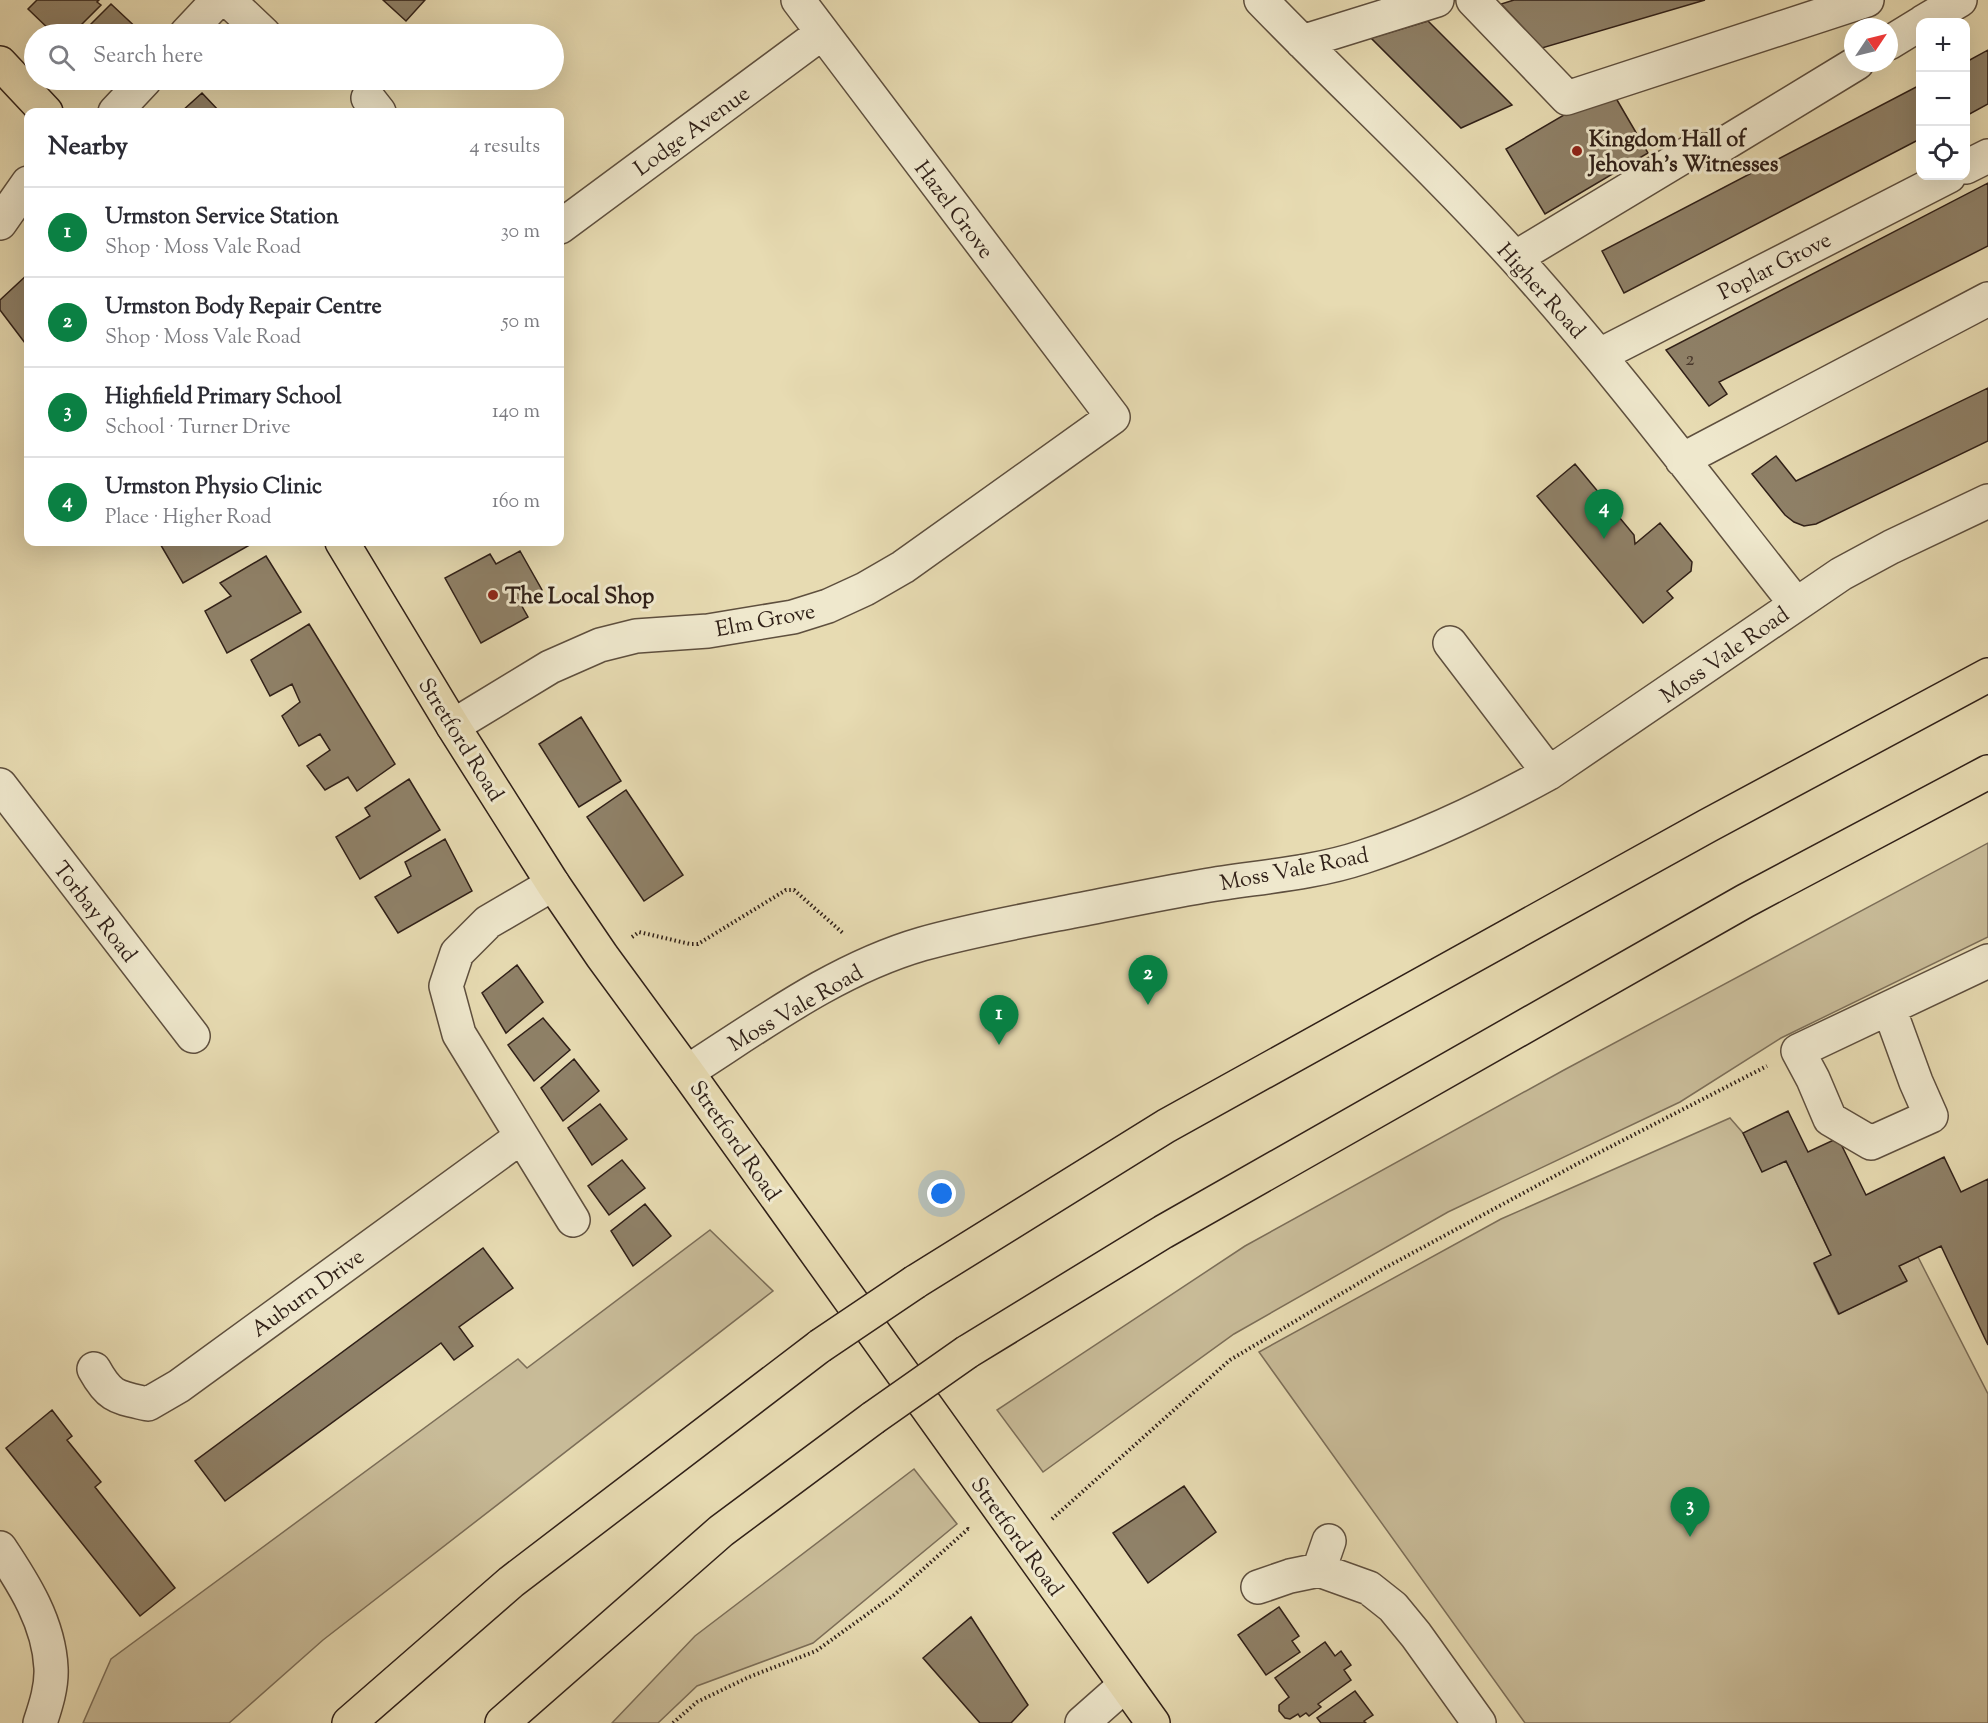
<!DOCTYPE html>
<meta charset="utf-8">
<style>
body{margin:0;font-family:"Sorts Mill Goudy",serif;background:#f7f7f7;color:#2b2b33}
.controls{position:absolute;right:18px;top:18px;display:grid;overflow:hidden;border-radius:12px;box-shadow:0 6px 24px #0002}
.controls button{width:54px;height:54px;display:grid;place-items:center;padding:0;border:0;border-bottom:2px solid #e1e1e2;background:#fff;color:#2b2b33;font:30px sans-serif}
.compass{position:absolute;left:1844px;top:18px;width:54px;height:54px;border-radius:50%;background:#fff;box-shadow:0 6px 24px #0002;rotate:55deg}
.you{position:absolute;left:942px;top:1194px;width:21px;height:21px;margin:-15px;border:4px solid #fff;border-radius:50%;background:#1a73e8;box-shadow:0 0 0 9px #1a73e833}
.badge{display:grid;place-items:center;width:39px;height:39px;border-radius:50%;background:#0b8043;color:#fff;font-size:20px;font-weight:700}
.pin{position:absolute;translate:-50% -50px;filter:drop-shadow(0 2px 3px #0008)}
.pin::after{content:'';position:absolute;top:32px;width:21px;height:18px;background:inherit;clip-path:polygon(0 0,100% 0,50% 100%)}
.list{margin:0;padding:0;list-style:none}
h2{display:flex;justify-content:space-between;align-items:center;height:78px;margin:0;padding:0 24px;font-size:26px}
h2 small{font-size:20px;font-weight:400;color:#7c7c81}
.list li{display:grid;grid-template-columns:39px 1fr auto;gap:18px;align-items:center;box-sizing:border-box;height:90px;padding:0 24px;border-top:2px solid #e1e1e2}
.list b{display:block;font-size:22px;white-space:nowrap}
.list p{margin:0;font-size:20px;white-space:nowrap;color:#7c7c81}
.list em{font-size:20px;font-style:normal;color:#7c7c81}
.icon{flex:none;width:33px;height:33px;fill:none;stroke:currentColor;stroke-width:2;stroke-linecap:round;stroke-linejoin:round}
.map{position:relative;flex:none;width:1988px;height:1723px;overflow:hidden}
.search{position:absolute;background:#fff;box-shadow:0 6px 24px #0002;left:24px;top:24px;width:540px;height:66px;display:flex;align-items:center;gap:15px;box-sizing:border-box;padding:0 21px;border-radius:33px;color:#7c7c81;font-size:22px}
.panel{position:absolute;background:#fff;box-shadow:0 6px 24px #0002;left:24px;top:108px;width:540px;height:438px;border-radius:12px}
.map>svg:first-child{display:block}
.green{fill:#c8bb98;stroke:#7c6e58;stroke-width:1.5}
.building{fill:#8f8168;stroke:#302018;stroke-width:1.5}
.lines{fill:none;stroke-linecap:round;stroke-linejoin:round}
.minor-casing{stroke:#5e4f3e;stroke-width:36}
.major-casing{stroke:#302018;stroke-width:36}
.highway-casing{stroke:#302018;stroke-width:36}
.path{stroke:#302018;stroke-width:4;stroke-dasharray:1.5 3;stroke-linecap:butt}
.minor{stroke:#efe8cd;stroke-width:33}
.major{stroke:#e7dbb2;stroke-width:33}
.highway{stroke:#e7dbb2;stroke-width:33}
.highway-bridge-casing{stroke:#302018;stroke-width:36;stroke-linecap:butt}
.highway-bridge{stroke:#e7dbb2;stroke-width:33}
.poi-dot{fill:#8f2418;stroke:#efe8cd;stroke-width:2}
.labels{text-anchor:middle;stroke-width:6;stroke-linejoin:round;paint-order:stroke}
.number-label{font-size:20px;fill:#48382c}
.street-label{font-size:22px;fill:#302018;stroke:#efe8cd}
.poi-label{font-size:22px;font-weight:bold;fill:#302018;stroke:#efe8cd;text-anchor:start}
</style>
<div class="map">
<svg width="1988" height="1723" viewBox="0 0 1988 1723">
<rect width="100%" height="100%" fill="#e7dbb2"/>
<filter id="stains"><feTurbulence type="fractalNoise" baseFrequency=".00333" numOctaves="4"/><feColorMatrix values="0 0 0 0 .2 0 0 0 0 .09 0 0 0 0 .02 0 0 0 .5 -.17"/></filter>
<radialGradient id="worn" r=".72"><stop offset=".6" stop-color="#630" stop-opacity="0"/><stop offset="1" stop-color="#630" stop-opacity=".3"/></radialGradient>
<path class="green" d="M1988,843v94l-207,101 -101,64 -232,110 -214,122 -191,138 -46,-62 248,-164 319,-176z
M1730,1118l13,15 19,38 24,-10 45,94 -17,9 24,50 68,-32 -7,-16 19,-9 70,137v329h-463l-266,-371 242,-133z
M710,1230l63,61 -450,349 -94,83h-146l28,-64 407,-300 9,9z
M914,1469l43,55 -144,119 -116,43 -39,37h-46l83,-87z"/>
<path class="building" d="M37,0h62l-2,2 4,3 -29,29h-18l-26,-25z
M383,0h42l-19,21z
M1514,0h191l-163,48 -41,-44z
M111,4l32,30h-62z
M1428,21l84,84 -51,23 -90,-90z
M1988,50v54l-22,12v-54z
M1920,85v54l-296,154 -22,-42z
M1610,88l38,65 -103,61 -39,-65z
M202,93l18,19h-39z
M1988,183v63l-269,136 8,12 -18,12 -43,-56z
M28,274v73l-28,-37v-10z
M1988,388v53l-172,83 -12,2 -10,-4 -9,-7 -33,-41 24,-18 20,25z
M1575,464l59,71 1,9 25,-21 32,39 -1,9 -24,20 6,7 -30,25 -106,-127z
M159,542h96l-72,41z
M520,551l22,39 -23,11 9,16 -47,26 -36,-65 45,-24 6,10z
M266,556l35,56 -74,41 -22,-42 26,-15 -11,-13z
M309,624l86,140 -38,27 -9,-14 -23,13 -18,-24 23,-16 -10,-16 -21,12 -17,-30 18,-14 -8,-18 -22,12 -19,-36z
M581,717l40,64 -42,26 -40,-63z
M409,779l31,51 -80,49 -24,-42 34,-21 -5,-8z
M626,790l57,85 -39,26 -57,-84z
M445,839l27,52 -74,42 -23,-36 36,-21 -6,-14z
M517,965l26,37 -37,31 -24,-40z
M543,1018l27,32 -36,31 -26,-36z
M574,1059l25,32 -36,30 -22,-33z
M600,1104l27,35 -35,26 -24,-37z
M1788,1111l20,41 30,-14 28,57 78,-38 17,35 27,-13v166l-47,-99 -42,20 8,15 -68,33 -25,-51 17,-8 -45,-94 -24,11 -19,-39z
M622,1160l23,28 -36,27 -21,-29z
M645,1204l26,32 -38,30 -22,-35z
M483,1248l30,40 -54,39 14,19 -19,14 -13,-17 -216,158 -30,-40z
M52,1410l20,26 -5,4 34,42 -6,5 80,101 -35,28 -134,-168z
M1184,1486l32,46 -68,51 -35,-50z
M1279,1607l20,29 -7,5 8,11 -34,23 -28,-40z
M971,1617l57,88 -17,18h-31l-57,-65z
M1325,1642l10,14 6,-5 10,14 -7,5 7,10 -33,24 3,3 -12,9 -3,-3 -6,4 -2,-3 -8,5 -5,-1 -6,-7v-6l10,-8 -14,-19z
M1355,1691l18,24 -9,6 2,2h-45l-4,-5z"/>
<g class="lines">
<defs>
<path id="minor" d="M228,0l36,34
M1261,0c84,87 174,169 255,259 99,110 188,229 280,345
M1473,0l94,98 300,-98
M1923,22l37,-22
M186,34l32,-34
M1302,42l135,-42
M1889,43l31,-19
M368,98l11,14
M115,112l30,-32
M1966,167l22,-11
M0,223l28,-40
M560,227l262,-194
M1515,258l179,-108h20l143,-87
M1600,355l349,-179
M1682,460l306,-161
M1450,643l99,130
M453,726l97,-59 50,-22 36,-9 72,-5 85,-14 35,-11 37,-17 38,-22 210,-150 -315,-417
M0,785l193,251
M553,884l-65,38 -31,31 -11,33 13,48 114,186
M1889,1008l27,74 15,34 -60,27 -41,-24 -17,-40 -15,-28 190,-90
M687,1072c75,-48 149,-103 235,-128 46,-13 94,-22 141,-31 47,-9 94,-19 141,-27 53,-9 108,-12 159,-29 65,-21 126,-51 186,-84l292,-199 50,-27 97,-46
M94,1369c16,29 23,28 54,35l31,-18 342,-249
M0,1548c24,36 49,75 51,120 1,18 -5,37 -11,55
M1319,1570l10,-29
M1258,1587l32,-11 29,-6 50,18 24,19 23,28 63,88
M1082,1723l43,-38"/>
<path id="major" d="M0,63l46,49
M342,542l111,184 100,158 49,72 85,116 466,651"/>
<path id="highway" d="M915,1282l251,-156 541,-300 281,-151
M967,1352l196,-120 582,-331 243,-129
M349,1723l162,-141 309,-236
M502,1723l219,-192 152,-113"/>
</defs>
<use href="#minor" class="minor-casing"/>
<use href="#major" class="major-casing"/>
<use href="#highway" class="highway-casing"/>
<path class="path" d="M632,937l7,-5 51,12h8l88,-54h8l50,44
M1052,1519l178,-159 151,-90 196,-106 190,-98
M673,1723l24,-21 52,-25 67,-26 78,-56 74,-66 2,2"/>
<use href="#minor" class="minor"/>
<use href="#major" class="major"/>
<use href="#highway" class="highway"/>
<defs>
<path id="highway-bridge" d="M820,1346l95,-64
M873,1418l94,-66"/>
</defs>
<use href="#highway-bridge" class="highway-bridge-casing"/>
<use href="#highway-bridge" class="highway-bridge"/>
</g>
<g class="poi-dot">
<circle cx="1577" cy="151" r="6"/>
<circle cx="493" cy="595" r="6"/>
</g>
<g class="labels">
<g class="number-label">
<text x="1690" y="365">2</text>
</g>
<g class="street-label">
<text transform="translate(691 130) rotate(-36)" y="8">Lodge Avenue</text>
<text transform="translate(955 209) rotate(53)" y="8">Hazel Grove</text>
<text transform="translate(1774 265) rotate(-27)" y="8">Poplar Grove</text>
<text transform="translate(1542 290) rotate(48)" y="8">Higher Road</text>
<text transform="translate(765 619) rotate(-11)" y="8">Elm Grove</text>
<text transform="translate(1724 654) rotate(-35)" y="8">Moss Vale Road</text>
<text transform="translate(462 739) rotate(58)" y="8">Stretford Road</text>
<text transform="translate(1294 868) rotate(-11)" y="8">Moss Vale Road</text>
<text transform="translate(96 911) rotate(52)" y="8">Torbay Road</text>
<text transform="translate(795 1007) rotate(-30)" y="8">Moss Vale Road</text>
<text transform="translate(736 1140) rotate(55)" y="8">Stretford Road</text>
<text transform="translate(307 1292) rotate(-36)" y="8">Auburn Drive</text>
<text transform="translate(1018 1536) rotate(54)" y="8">Stretford Road</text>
</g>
<g class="poi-label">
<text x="1589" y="146">Kingdom Hall of<tspan x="1589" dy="25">Jehovah's Witnesses</tspan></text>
<text x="505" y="603">The Local Shop</text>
</g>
</g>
<rect width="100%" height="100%" filter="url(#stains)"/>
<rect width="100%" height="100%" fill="url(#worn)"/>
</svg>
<div class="controls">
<button>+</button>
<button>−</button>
<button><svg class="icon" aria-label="locate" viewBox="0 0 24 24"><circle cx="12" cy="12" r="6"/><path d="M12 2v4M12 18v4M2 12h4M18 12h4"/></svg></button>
</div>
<svg class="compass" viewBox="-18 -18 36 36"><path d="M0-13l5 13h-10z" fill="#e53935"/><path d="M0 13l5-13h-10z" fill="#7c7c81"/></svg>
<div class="you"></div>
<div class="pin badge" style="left:999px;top:1045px">1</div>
<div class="pin badge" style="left:1148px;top:1005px">2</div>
<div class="pin badge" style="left:1690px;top:1537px">3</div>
<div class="pin badge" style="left:1604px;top:539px">4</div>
<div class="search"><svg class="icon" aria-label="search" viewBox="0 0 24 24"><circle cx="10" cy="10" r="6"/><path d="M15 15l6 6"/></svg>Search here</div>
<section class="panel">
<h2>Nearby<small>4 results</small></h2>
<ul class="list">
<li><span class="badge">1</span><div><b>Urmston Service Station</b><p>Shop · Moss Vale Road</p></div><em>30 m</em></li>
<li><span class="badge">2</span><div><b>Urmston Body Repair Centre</b><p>Shop · Moss Vale Road</p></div><em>50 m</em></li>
<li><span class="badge">3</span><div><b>Highfield Primary School</b><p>School · Turner Drive</p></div><em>140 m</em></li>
<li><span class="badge">4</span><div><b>Urmston Physio Clinic</b><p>Place · Higher Road</p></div><em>160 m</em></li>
</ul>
</section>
</div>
